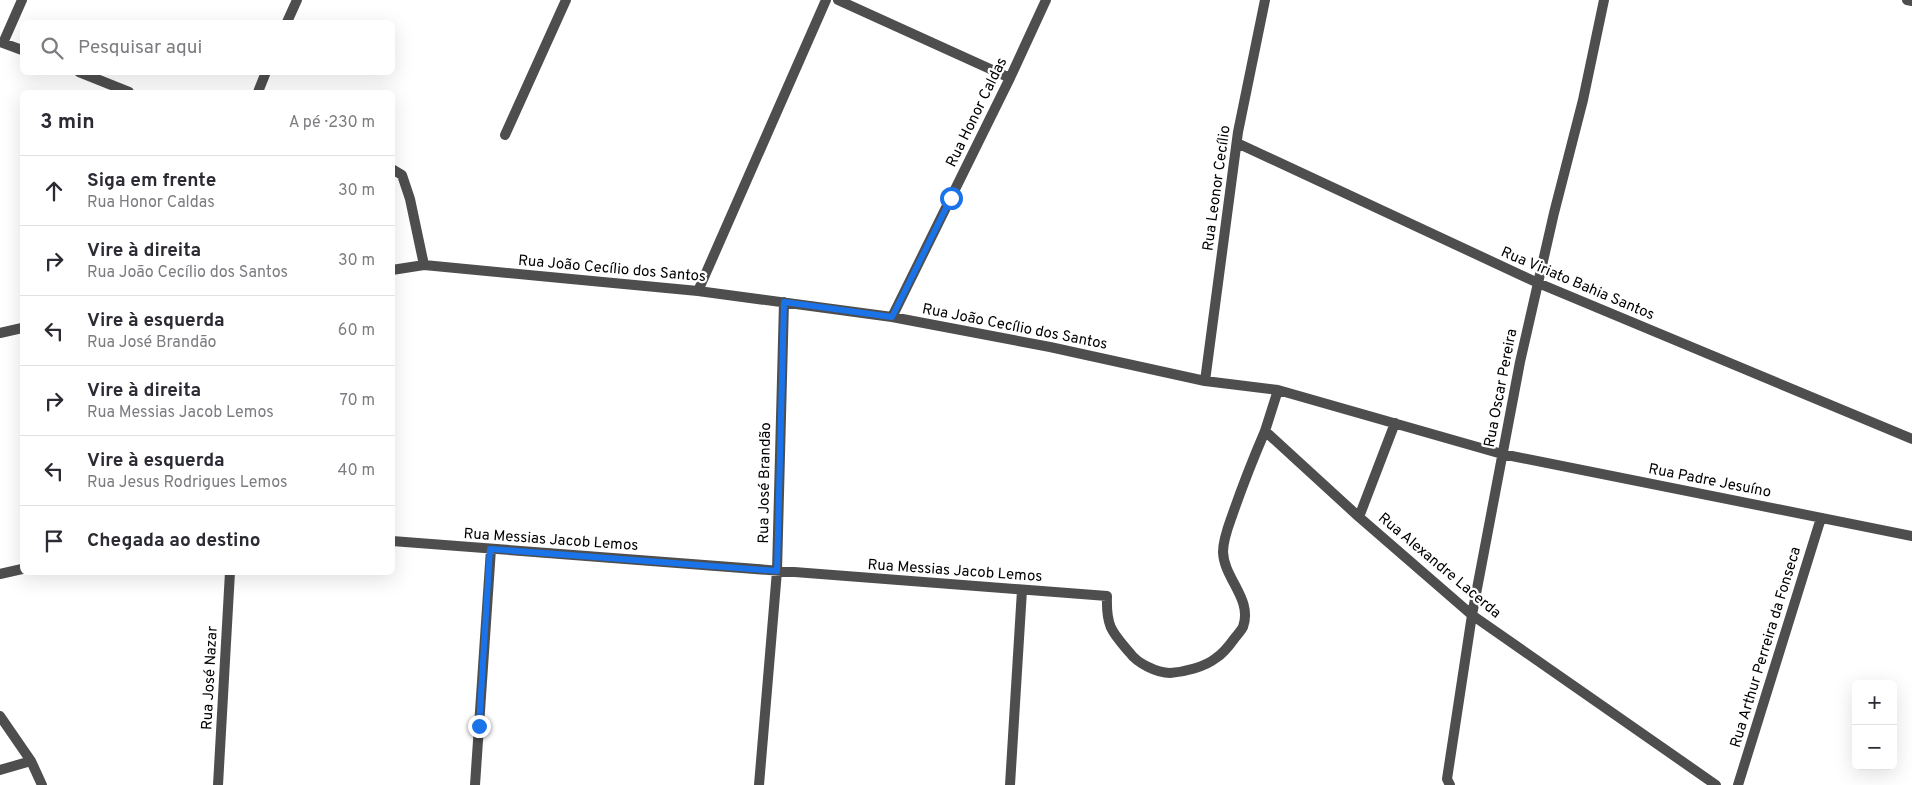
<!DOCTYPE html>
<html lang="pt">
<meta charset="utf-8">
<style>
body{margin:0;font-family:Overpass,sans-serif;background:#f7f7f7;color:#2b2b33}
.controls{position:absolute;right:15px;bottom:15px;display:grid;overflow:hidden;border-radius:8px;box-shadow:0 5px 20px #0002}
.controls button{width:45px;height:45px;display:grid;place-items:center;padding:0;border:0;border-bottom:1px solid #e1e1e2;background:#fff;color:#2b2b33;font:25px sans-serif}
.stop{position:absolute;width:15px;height:15px;margin:-11px;border:4px solid #1a73e8;border-radius:50%;background:#fff}
.stop.end{background:#1a73e8;border-color:#fff;box-shadow:0 1px 5px #0008}
.list{margin:0;padding:0;list-style:none}
h2{display:flex;justify-content:space-between;align-items:center;height:65px;margin:0;padding:0 20px;font-size:21px}
h2 small{font-size:16px;font-weight:400;color:#7c7c81}
.list li{display:grid;grid-template-columns:32px 1fr auto;gap:15px;align-items:center;box-sizing:border-box;height:70px;padding:0 20px;border-top:1px solid #e1e1e2}
.list b{display:block;font-size:19px;white-space:nowrap}
.list p{margin:0;font-size:16px;white-space:nowrap;color:#7c7c81}
.list em{font-size:16px;font-style:normal;color:#7c7c81}
.icon{flex:none;width:28px;height:28px;fill:none;stroke:currentColor;stroke-width:2;stroke-linecap:round;stroke-linejoin:round}
.map{position:relative;flex:none;width:1912px;height:785px;overflow:hidden}
.search{position:absolute;background:#fff;box-shadow:0 5px 20px #0002;left:20px;top:20px;width:375px;height:55px;display:flex;align-items:center;gap:12px;box-sizing:border-box;padding:0 18px;border-radius:8px;color:#7c7c81;font-size:19px}
.panel{position:absolute;background:#fff;box-shadow:0 5px 20px #0002;left:20px;top:90px;width:375px;height:485px;border-radius:8px}
.map>svg:first-child{display:block}
.lines{fill:none;stroke-linecap:round;stroke-linejoin:round}
.street{stroke:#4e4e4e;stroke-width:10}
.route{stroke:#1a73e8;stroke-width:6}
.labels{text-anchor:middle;stroke-width:4.5;stroke-linejoin:round;paint-order:stroke}
.street-label{font-size:15px;fill:#000;stroke:#fff}
</style>
<div class="map">
<svg width="1912" height="785" viewBox="0 0 1912 785">
<rect width="100%" height="100%" fill="#fff"/>
<g class="lines">
<path class="street" d="M838,0l172,78
M1907,0l5,1
M287,22l10,-22
M0,42l22,8
M3,43l19,-43
M79,72l50,20
M258,92l8,-20
M505,135l61,-135
M1237,143l301,140 374,156
M392,169l10,6 8,24 14,66
M392,270l32,-5 147,14 127,12 194,26 158,30 155,34 73,9 224,64 410,82
M698,291l128,-291
M892,317l118,-239 36,-78
M0,333l22,-5
M1205,381l33,-249 27,-132
M1278,390l-13,41 94,86 113,98 244,170
M1359,517l36,-94
M392,541l715,55c-1,30 4,35 23,57 7,10 27,20 40,20 14,-1 35,-6 46,-15 8,-5 13,-12 18,-19 3,-4 7,-8 9,-12 10,-28 -19,-48 -20,-75 0,-12 5,-25 9,-36 10,-29 21,-57 33,-85
M0,574l22,-5
M0,716l31,45 11,24
M0,770l31,-9
M218,785l12,-213
M475,785l16,-236
M759,785l18,-214 7,-269
M1010,785l12,-195
M1450,785l-3,-6 25,-164 48,-253 34,-149 29,-113 21,-100
M1738,785l83,-267"/>
</g>
<g class="lines">
<path class="route" d="M479,726l11,-177 287,22 7,-269 108,15 59,-119"/>
</g>
<g class="labels">
<g class="street-label">
<text transform="translate(976 112) rotate(-64)" y="5">Rua Honor Caldas</text>
<text transform="translate(1216 188) rotate(-82)" y="5">Rua Leonor Cecílio</text>
<text transform="translate(612 268) rotate(5)" y="5">Rua João Cecílio dos Santos</text>
<text transform="translate(1578 283) rotate(23)" y="5">Rua Viriato Bahia Santos</text>
<text transform="translate(1015 326) rotate(11)" y="5">Rua João Cecílio dos Santos</text>
<text transform="translate(1500 388) rotate(-79)" y="5">Rua Oscar Pereira</text>
<text transform="translate(1710 480) rotate(11)" y="5">Rua Padre Jesuíno</text>
<text transform="translate(764 483) rotate(-89)" y="5">Rua José Brandão</text>
<text transform="translate(551 539) rotate(4)" y="5">Rua Messias Jacob Lemos</text>
<text transform="translate(1440 565) rotate(40)" y="5">Rua Alexandre Lacerda</text>
<text transform="translate(955 570) rotate(4)" y="5">Rua Messias Jacob Lemos</text>
<text transform="translate(1765 647) rotate(-73)" y="5">Rua Arthur Perreira da Fonseca</text>
<text transform="translate(209 678) rotate(-87)" y="5">Rua José Nazar</text>
</g>
</g>
</svg>
<div class="controls">
<button>+</button>
<button>−</button>
</div>
<div class="stop" style="left:951px;top:198px"></div>
<div class="stop end" style="left:479px;top:726px"></div>
<div class="search"><svg class="icon" aria-label="search" viewBox="0 0 24 24"><circle cx="10" cy="10" r="6"/><path d="M15 15l6 6"/></svg>Pesquisar aqui</div>
<section class="panel">
<h2>3 min<small>A pé · 230 m</small></h2>
<ul class="list">
<li><svg class="icon" aria-label="ahead" viewBox="0 0 24 24"><path d="M12 20V5M6 11l6-6 6 6"/></svg><div><b>Siga em frente</b><p>Rua Honor Caldas</p></div><em>30 m</em></li>
<li><svg class="icon" aria-label="right" viewBox="0 0 24 24"><path d="M7 20v-9h11M14 6l5 5-5 5"/></svg><div><b>Vire à direita</b><p>Rua João Cecílio dos Santos</p></div><em>30 m</em></li>
<li><svg class="icon" aria-label="left" viewBox="0 0 24 24"><path d="M17 20v-9H6M10 6l-5 5 5 5"/></svg><div><b>Vire à esquerda</b><p>Rua José Brandão</p></div><em>60 m</em></li>
<li><svg class="icon" aria-label="right" viewBox="0 0 24 24"><path d="M7 20v-9h11M14 6l5 5-5 5"/></svg><div><b>Vire à direita</b><p>Rua Messias Jacob Lemos</p></div><em>70 m</em></li>
<li><svg class="icon" aria-label="left" viewBox="0 0 24 24"><path d="M17 20v-9H6M10 6l-5 5 5 5"/></svg><div><b>Vire à esquerda</b><p>Rua Jesus Rodrigues Lemos</p></div><em>40 m</em></li>
<li><svg class="icon" aria-label="arrive" viewBox="0 0 24 24"><path d="M6 21V4h12l-3 4 3 4H6"/></svg><div><b>Chegada ao destino</b></div></li>
</ul>
</section>
</div>
